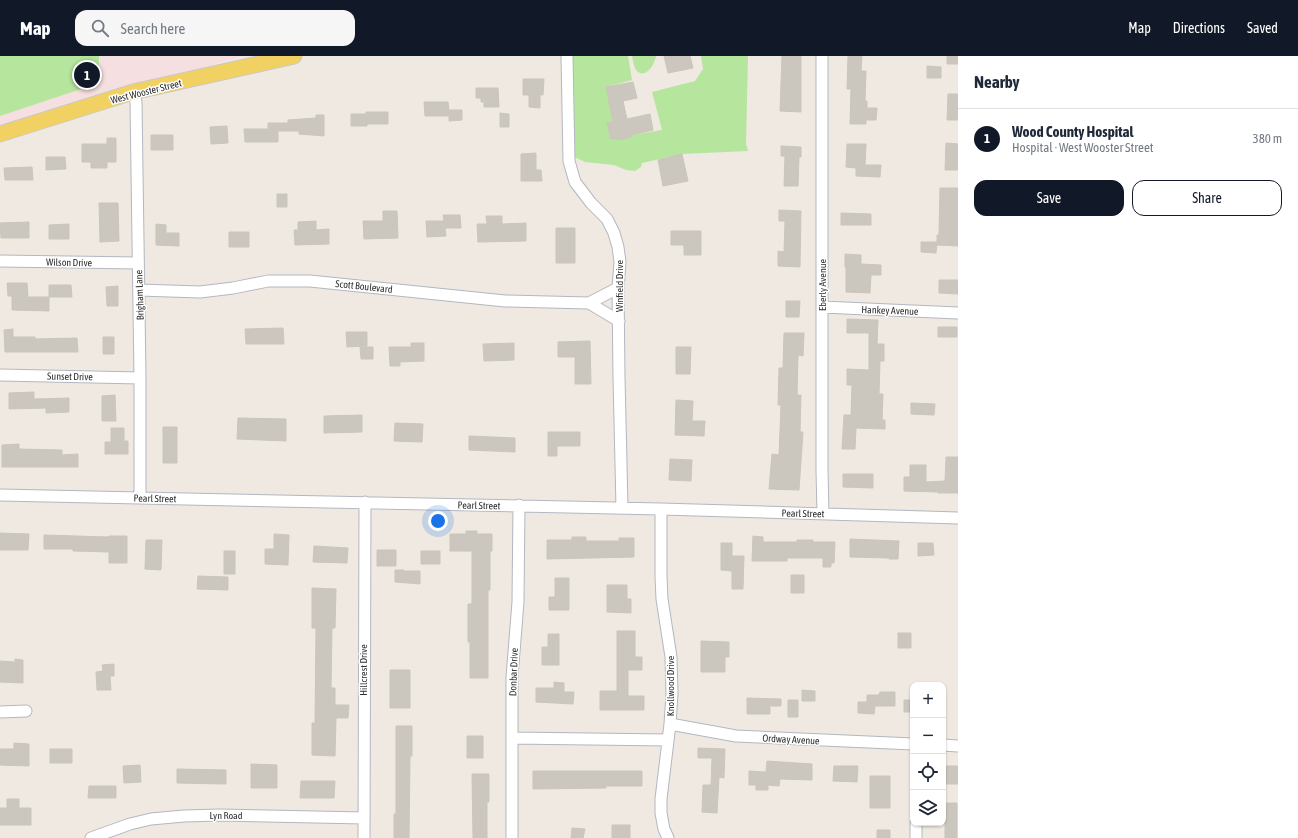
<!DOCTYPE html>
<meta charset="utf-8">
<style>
body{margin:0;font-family:"Asap Condensed",sans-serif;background:#f6f6f7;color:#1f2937}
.controls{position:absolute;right:12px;bottom:12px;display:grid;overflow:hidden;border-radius:8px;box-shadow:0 1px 3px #0004}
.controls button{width:36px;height:36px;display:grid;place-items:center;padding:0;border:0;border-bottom:1px solid #e0e1e3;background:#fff;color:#1f2937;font:20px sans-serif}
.you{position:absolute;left:438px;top:465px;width:14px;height:14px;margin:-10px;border:3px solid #fff;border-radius:50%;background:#1a73e8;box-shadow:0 0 0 6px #1a73e833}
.badge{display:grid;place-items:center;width:26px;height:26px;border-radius:50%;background:#111827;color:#fff;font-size:13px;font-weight:700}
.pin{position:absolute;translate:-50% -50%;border:2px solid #fff;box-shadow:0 1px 4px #0006}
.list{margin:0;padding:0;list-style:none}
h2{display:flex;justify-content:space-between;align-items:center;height:52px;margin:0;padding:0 16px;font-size:17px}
h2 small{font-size:13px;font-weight:400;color:#747a83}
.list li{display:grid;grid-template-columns:26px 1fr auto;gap:12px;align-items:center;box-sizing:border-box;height:60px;padding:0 16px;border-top:1px solid #e0e1e3}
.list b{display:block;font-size:15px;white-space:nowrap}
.list p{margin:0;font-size:13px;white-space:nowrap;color:#747a83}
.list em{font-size:13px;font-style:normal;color:#747a83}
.actions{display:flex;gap:8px;padding:12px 16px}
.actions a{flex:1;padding:9px 0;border:1px solid #111827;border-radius:12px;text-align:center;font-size:14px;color:#111827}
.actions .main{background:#111827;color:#fff}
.icon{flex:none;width:22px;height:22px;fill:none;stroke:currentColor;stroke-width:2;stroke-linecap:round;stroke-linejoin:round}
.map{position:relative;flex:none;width:958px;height:782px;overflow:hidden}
header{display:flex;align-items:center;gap:24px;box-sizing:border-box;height:56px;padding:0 20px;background:#111827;color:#fff}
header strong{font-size:19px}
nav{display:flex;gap:22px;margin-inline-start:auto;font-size:14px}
.search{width:280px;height:36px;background:#f6f6f7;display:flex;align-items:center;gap:10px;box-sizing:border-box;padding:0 14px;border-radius:12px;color:#747a83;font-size:15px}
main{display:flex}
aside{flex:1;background:#fff}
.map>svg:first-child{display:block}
.medical{fill:#f5dfe0}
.green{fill:#b6e59e}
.building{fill:#cbc7bf;stroke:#cbc5ba}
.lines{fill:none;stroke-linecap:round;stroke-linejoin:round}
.minor-casing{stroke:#b4b7c1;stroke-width:13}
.major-casing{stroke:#c9c9c9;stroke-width:17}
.minor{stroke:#fff;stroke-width:11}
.major{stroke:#f2d163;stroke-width:15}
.labels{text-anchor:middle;stroke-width:3;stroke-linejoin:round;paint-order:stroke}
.street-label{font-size:10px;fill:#2e2e2e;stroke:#fff}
</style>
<header>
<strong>Map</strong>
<div class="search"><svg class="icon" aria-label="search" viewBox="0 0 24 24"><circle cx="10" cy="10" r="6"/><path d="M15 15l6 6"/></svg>Search here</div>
<nav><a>Map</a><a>Directions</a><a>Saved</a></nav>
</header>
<main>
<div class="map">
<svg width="958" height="782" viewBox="0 0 958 782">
<rect width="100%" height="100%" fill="#efe9e1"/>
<path class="medical" d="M0,0h244l-139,38 -105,34z"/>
<path class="green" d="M0,0h99v27l-99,33z
M571,0h57l4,24 -26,7 7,35 -6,1 4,16 6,-1v2l14,-5 31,-5 -10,-38 43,-11 8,-12 -2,-13h47l-2,88 2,7 -66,3 -40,9 -1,4 -6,4 -9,-1 -12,-5 -29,-3 -13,-6z
M632,0h24c-1,7 -9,22 -18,16 -4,-3 -5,-11 -6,-16z"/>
<path class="building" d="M664,0h26l3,12 -25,5z
M782,0h19v56l-21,-1z
M848,0h14l-1,15h5l-1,30h2v7h10l-1,12h-10v4h-16l1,-35h-4z
M947,0h11v8h-11z
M927,10l14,1v11h-14z
M523,23h21l-1,16h-3v13l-11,-1v-12h-6z
M633,26l4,16 -14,3 4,18 23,-5 3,16 -22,5v2l-14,3v-2l-6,1 -4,-16 6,-1 -7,-35z
M476,32h22l1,19h-15v-5h-3v-4h-5z
M948,38h10v26h-11z
M424,46h24l1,8h13v10l-13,1v-5h-24z
M366,56h22v12h-21v2h-16v-12h15z
M500,57l9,1v13h-9z
M316,59h8v21l-25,-2v-3h-21v11h-33l-1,-13h24v-6h20v-3l28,-2z
M227,70l1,17 -17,1 -1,-17z
M151,79h22v15h-22z
M107,82h9v24h-9v6h-16v-6h-9v-18h25z
M946,87l12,1v26h-13z
M847,88h19l-1,21h16l-1,12 -24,-1v-8l-10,-1z
M781,90l20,1v10h-2l-1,29h-14l1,-30h-4z
M536,97v17h5l1,11h-21v-27z
M682,98l6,27 -25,5 -5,-26z
M46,101h19l1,12 -20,1z
M32,111l1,13h-28l-1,-12z
M940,132h18v58l-21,-1v-10h2z
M277,138h10v13h-10z
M99,147h19l1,38 -19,1z
M779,154l22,1 -1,56 -22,-1v-15l6,1 1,-31h-6z
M383,155h14l1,27 -34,1 -1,-18h20z
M841,157l30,1v11h-30z
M443,159h17l1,13h-16l1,8 -19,1 -1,-16h18z
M486,160h16v8l24,-1v18l-48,1 -1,-18h10z
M316,165v9l13,-1v15l-34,1 -1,-15h4v-8z
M29,166v16h-28l-1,-15z
M69,168v15h-20v-14z
M156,168l10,1v8h13v13l-23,-1z
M556,172h19v35h-19z
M671,175h30v24h-17v-10h-13z
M229,176h20v15h-20z
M921,186h16l-1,11 -15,-1z
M845,198l16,1v9l20,1v10h-10l-1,18 -24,-1v-25h-1z
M939,224h19v14l-19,-1z
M7,227h20l1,14h21v14l-37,-1v-14h-4z
M49,229h22l1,12h-23z
M118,230v20h-11l-1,-19z
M786,245h14l-1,16h-13z
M847,263l31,1 -1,24h7v17h-4l-1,33h4l-1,26h3v9l-29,-1 -1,21h-13l2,-34h7l1,-30h-5v-16l22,1v-37h-22z
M938,271h19v10h-19z
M283,272l1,16h-38l-1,-15z
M13,273v8h22v2l42,-1 1,14h-73l-1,-22z
M346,276h21v14l-20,1z
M784,277h20l-1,23 -5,-1 -1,40h4l-1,37h3l-4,58 -30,-1 3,-35 7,1 2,-50h-3l1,-37h4z
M103,281h11v17h-11z
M590,285l1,43h-16v-27h-17v-15z
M411,287h13v18l-24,1v4h-10l-1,-19h22z
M514,287v17l-30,1 -1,-17z
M360,291h13v12h-12z
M676,291h15l-1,27h-14z
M34,336v7l35,-1v14l-23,1v-5l-37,1v-16z
M115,339l1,26h-14v-25z
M676,344l17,1 -1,20h13l-1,15 -29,-1z
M911,347l24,1 -1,11 -23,-1z
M362,359v17l-38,1v-17z
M238,362l48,1v22l-49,-2z
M395,367l28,1 -1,18 -28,-1z
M163,371h14v36h-14z
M111,372h13v13h4v13h-23v-12h6z
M548,376h32v14h-23v10h-9z
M469,380l46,2v14l-46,-2z
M19,388v5l43,1v5l16,-1v13h-76v-22z
M946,401h12v36h-20v-1l-34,-1v-14h6v-12h16v17l19,-1z
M670,403l22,1 -1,21 -22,-1z
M843,418h30v14l-30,-1z
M466,475h11v3h15v17h-2v39h-2v88h-18v-36h-2v-38h4v-53h-22v-17h16z
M0,477l29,1 -1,16h-28z
M274,478l15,1 -1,30 -23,-1v-15h9z
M44,479l65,2v-1h18v27h-18v-11l-36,-1v-2h-29z
M753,480l10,1v5h34v-2h16v2h22l-1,21h-3v4h-8v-9h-36v3h-35z
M572,481h14v4h33v-3h15v19l-87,2v-19h25z
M850,483l49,2 -1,18h-9v-1l-39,-1z
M146,484h16l-1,30 -16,-1z
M721,487h11v13h12l-1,33h-11v-18l-11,-1z
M918,487h15l1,12 -16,1z
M314,490l34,2 -1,15 -34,-1z
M377,494h19v16h-19z
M224,495h11v23h-11z
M421,495h19v13h-19z
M395,514h9v1h16v13l-25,-2z
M791,519h13v18h-13z
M198,520l30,1v13l-31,-1z
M555,522h14v32h-20v-13h6z
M607,529h20v14h4v14l-24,-1z
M312,532l24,1 -1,39h-3l-1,60h4v17h14l-1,13h-12l-1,38 -23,-1v-32h3l1,-95h-4z
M617,575h18v26h7v13h-14v26h16v14h-44v-19h17z
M898,577h13v15h-13z
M548,578h11v31h-17v-18h6z
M701,585l28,1v15h-4v15h-24z
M15,603l8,1v23l-23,-1v-21l15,1z
M114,608v12h-4l1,14h-14l-1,-18 7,-1 -1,-6z
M390,614h20v38h-20z
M554,626l10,1v9h10l-1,12 -37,-2v-14h18z
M802,634l13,1v10h-13z
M880,636h15v14h-20l-1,8 -16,-1v-11h9v-7h12z
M747,642l34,1v7h-11v8h-23z
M788,644h10v17h-10z
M904,644h9v12h-9z
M396,670h16v30h-2l-1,82h-15v-24h2z
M467,680h16v22h-16z
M14,687l15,1v22l-29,-1v-16h14z
M698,692l27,1 -1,29 -5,-1 -2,36 -15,-1 1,-27h8l1,-27h-14z
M50,693h22v14h-22z
M767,705l45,3v16l-32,-1 -1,7 -11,-1v5h-12v-5h-7v-14l17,1z
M251,708l26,1v23h-26z
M140,709l1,17 -17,1 -1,-17z
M834,710h24l-1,16 -24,-1z
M945,710h13v18h-13z
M177,713l49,1v14l-49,-1z
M533,715h109v15h-36v2l-73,1z
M472,718h17v28h-2v36h-14z
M870,720h20v32h-20z
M301,725h34l-1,17h-34z
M89,730h27v12h-28z
M7,743h12v9h12v17h-31v-17h7z
M943,747h14v35h-12v-16h-2z
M612,769h18v13h-18z
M572,772l13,1 -2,9h-12z
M877,774h13v8h-13z"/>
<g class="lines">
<defs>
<path id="minor" d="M567,0l2,105 6,21 16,21 16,16 7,14 4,14 2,15 -2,26 1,89 3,131
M822,0v414l1,44
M133,36l3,10 4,276v120
M0,205l138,2
M618,232l-29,15 30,18
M139,234l61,2 33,-4 35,-7h42l195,20 84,2
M822,251l136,6
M0,319l140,3
M0,439l661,14 297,9
M661,453v68l1,22 9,58 1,37 -2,30 -9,75v14l3,16 4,9
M0,656l26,-1
M670,668l66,12 177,8
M512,682l156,2
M943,689l15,1
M91,782l39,-14 21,-5 33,-3 36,-1 144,3
M364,782l1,-336
M512,782v-161l6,-75 1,-97
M916,782v-15"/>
<path id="major" d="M0,78l133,-42 161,-36"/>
</defs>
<use href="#minor" class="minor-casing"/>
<use href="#major" class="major-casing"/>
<use href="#minor" class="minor"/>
<use href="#major" class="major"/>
</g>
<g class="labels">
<g class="street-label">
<text transform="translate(146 35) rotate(-14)" y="4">West Wooster Street</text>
<text transform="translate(69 206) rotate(1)" y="4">Wilson Drive</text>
<text transform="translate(822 229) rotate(-90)" y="4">Eberly Avenue</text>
<text transform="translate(364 230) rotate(6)" y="4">Scott Boulevard</text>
<text transform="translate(619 230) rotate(-90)" y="4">Winfield Drive</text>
<text transform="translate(139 239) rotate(-92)" y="4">Brigham Lane</text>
<text transform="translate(890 254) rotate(2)" y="4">Hankey Avenue</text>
<text transform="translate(70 320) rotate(1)" y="4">Sunset Drive</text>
<text transform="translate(155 442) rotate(1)" y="4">Pearl Street</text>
<text transform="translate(479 449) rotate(1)" y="4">Pearl Street</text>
<text transform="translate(803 457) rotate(1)" y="4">Pearl Street</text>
<text transform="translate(363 614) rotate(-90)" y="4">Hillcrest Drive</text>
<text transform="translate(513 616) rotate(-88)" y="4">Donbar Drive</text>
<text transform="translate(670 630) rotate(-90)" y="4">Knollwood Drive</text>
<text transform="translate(791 683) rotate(3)" y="4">Ordway Avenue</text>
<text x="226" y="763">Lyn Road</text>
</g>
</g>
</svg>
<div class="controls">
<button>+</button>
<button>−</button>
<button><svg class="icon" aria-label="locate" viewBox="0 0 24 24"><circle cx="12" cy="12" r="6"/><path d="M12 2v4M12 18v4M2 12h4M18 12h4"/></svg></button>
<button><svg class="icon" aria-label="layers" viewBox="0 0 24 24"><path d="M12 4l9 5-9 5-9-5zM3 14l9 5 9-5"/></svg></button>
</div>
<div class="you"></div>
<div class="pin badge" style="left:87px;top:19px">1</div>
</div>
<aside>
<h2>Nearby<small></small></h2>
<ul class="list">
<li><span class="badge">1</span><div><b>Wood County Hospital</b><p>Hospital · West Wooster Street</p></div><em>380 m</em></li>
</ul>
<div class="actions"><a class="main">Save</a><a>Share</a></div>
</aside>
</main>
